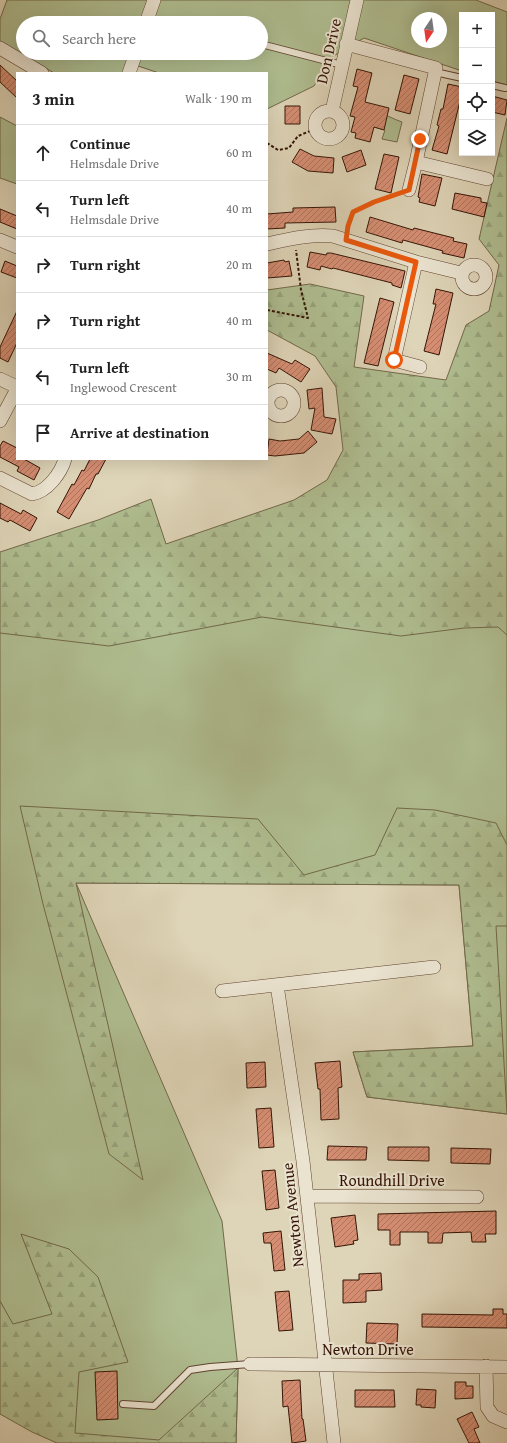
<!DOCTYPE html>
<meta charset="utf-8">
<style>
body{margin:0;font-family:"Gentium Book Plus",serif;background:#f6f6f6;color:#222}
.controls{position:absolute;right:12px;top:12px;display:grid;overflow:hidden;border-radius:0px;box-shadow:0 4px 16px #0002}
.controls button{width:36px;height:36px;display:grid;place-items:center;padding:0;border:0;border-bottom:1px solid #e0e0e0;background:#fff;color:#222;font:20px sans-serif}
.compass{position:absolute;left:411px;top:12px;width:36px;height:36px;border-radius:50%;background:#fff;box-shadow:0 4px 16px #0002;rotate:193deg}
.stop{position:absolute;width:12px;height:12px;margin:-9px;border:3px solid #ea580c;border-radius:50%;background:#fff}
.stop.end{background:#ea580c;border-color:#fff;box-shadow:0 1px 4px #0008}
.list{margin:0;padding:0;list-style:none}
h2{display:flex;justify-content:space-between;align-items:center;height:52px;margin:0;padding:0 16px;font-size:17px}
h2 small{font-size:13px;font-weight:400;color:#767676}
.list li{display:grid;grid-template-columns:26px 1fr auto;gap:12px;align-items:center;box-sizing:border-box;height:56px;padding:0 16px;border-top:1px solid #e0e0e0}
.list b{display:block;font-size:15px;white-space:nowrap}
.list p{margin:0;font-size:13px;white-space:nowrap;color:#767676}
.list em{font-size:13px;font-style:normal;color:#767676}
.icon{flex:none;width:22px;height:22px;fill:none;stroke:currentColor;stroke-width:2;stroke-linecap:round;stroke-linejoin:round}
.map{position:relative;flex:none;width:507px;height:1443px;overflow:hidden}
.search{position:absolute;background:#fff;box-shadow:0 4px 16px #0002;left:16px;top:16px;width:252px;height:44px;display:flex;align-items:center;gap:10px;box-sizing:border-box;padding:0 14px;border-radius:22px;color:#767676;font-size:15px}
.panel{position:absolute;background:#fff;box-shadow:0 4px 16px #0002;left:16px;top:72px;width:252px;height:388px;border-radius:0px}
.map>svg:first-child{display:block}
.green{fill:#afbd90;stroke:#72684a;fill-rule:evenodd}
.forest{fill:url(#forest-firs);stroke:#72684a}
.building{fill:url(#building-hatch);stroke:#361405}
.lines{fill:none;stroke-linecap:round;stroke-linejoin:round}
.lane-casing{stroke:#604432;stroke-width:8}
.street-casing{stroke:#604432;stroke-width:14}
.path{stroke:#361405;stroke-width:2;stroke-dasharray:3 2;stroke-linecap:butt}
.lane{stroke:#eae3d0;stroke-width:6}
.street{stroke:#eae3d0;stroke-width:13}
.route{stroke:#ea580c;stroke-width:5}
.labels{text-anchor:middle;stroke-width:4;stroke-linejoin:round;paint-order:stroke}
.street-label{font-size:16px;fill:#361405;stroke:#eae3d0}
</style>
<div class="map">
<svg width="507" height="1443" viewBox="0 0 507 1443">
<defs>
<pattern id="forest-firs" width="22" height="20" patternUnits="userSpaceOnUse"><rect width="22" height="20" fill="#afbd90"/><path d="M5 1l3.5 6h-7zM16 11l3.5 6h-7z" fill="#97a27b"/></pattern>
<pattern id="building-hatch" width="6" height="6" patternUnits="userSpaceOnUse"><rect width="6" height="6" fill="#d68e73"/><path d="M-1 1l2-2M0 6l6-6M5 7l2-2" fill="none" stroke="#ae735c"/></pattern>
</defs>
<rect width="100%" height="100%" fill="#ded4b7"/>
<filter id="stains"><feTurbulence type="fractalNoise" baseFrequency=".005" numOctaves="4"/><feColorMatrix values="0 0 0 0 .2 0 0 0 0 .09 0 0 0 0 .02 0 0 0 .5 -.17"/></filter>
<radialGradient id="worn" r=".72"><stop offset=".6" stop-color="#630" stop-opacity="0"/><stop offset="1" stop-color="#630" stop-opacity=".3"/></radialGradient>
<path class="green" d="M7,0h469l31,12v73l-15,-4v-66h-30v56l-98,-33 -32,19 -18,29 -47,23v-36h-108l-30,-10 -5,10h-70l-54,-32v-22zM417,18h24v24h-24zM23,23h238v30h-238z
M378,112c9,3 15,7 24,10l-5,20 -15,-3 3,-9 -11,-3z
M0,117l17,9v58l-17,-6z
M507,262v852l-140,-17 -14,-45 120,-6 -14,-161 -383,-2 146,338 16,147 -2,75h-179l-57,-30v-800l432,-39z"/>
<path class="forest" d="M507,118v517l-9,-8 -34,1 -63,8 -139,-19 -153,29 -109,-13v-81l98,-32 53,-21 15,45 128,-44 33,-20 16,-30 -7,-63 -21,-31 -48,-26v-40l43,-6 54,12 -10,71 92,13 20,-55 23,-14 10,-46 -20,-26z
M20,806l238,13 46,56 71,-20 22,-47 38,2 61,13 11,22v81h-11l11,188 -140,-17 -14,-45 120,-6 -14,-161 -383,-2 67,297 -34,-26 -66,-250z
M21,1234l48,15 29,28 30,85 -49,10 -4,61 84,7 79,-72 -2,75h-179l-25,-11 -32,-18v-113l13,23 39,-10z"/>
<path class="building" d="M0,65l17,16v17l-17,-16z
M357,69l15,4 -7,29 24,6 -5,22 -10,-3 -4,15 -15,-4 1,-5 -5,-1 4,-15 -5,-1 8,-29 -5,-1z
M404,75l15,4 -9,35 -15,-4z
M448,84l14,3v6l-15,61 -15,-4 7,-24 -2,-1 4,-16h2z
M492,96l15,4 -2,15 -13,-3z
M285,106h15v18h-15z
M300,149l14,7 20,2 -1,15 -25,-2 -16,-9z
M361,150l5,15 -19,7 -5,-15z
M384,154l15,3 -8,36 -16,-4z
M422,174l20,4 -7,28 -16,-4 1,-4 -2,-1z
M455,193l26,5v4l6,1 -3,14 -32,-8z
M335,207l1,15 -51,1v5l-18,1v-15l26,-2v-4z
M0,209l17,7v13l-17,-7z
M370,217l43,13 1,-2 40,10 -1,3 14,3 -3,14 -22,-5 1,-2 -40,-11 -1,3 -36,-11z
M310,252l16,3 1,-2h4l74,18 -4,17 -9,-3v-2l-59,-15 -1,1 -11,-3 -1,4 -13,-3z
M284,260l1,2 4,-1 3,15 -25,2v-15z
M5,261l12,5v12l-16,-6z
M436,289l17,4 -14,62 -15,-4 12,-47h-3z
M380,298l14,4 -16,64 -14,-3z
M17,311v32l-9,19 -8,-4v-11z
M267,353l25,11 3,-4 15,9 -9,13 -22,-14 -3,5 -9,-4z
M322,388l2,29 12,2 -4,15 -21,-4 4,-22 -6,1 -2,-19z
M308,431l9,11 -13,11 -29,3 -8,-1 2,-16 11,2 19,-2z
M3,441l14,7v11h7l16,9 -6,12 -17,-9 2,-4 -19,-10v-11z
M90,459h16l-8,15h-2l-7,15 -2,-1 -18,31 -12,-7 15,-28 2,1 8,-15 2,1z
M0,503l21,11 2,-4 14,8 -7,13 -20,-11 -2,2 -8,-4z
M340,1061l2,26 -4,1 1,31 -18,1 -1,-31h-2l-3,-26z
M265,1062l1,25 -19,1 -1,-25z
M271,1108l3,39 -15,1 -3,-39z
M328,1146l39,1 -1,13h-39z
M388,1147h41v14l-41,-1z
M451,1148l40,1 -1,15 -39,-1z
M275,1170l4,38 -13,2 -4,-39z
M496,1211v23h-11l1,8h-14l-1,-10 -28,1 -1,10h-14v-11h-28v13h-10v-15h-12v-16z
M355,1215l3,25 -5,1 1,3 -19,3 -4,-29z
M281,1231l4,39 -11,1 -3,-28h-7l-1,-10z
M381,1273l1,17 -16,1v11l-23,1v-23h16v-6z
M289,1291l4,39 -14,1 -4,-39z
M493,1309h10v5h4v14l-85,-1v-13l71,1z
M367,1323l31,1 -1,20 -31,-1z
M117,1371l1,48 -21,1 -2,-48z
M300,1380l2,39h1l3,22 -14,2 -4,-37 -5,1 -1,-26z
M455,1382h11v4h7v12l-18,1z
M417,1389l19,1 -1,18 -14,-1v-2h-5z
M355,1390h39l1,17h-40z
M472,1412l7,15 -5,2 6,14h-11l-12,-24z"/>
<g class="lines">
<defs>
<path id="lane" d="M261,44l81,21
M435,72l27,6
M492,85l13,3
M123,1404l31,2 36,-36 20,-3 40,-3"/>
<path id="street" d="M146,23l8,-23
M346,44l90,24 -20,94 71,17
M0,48l42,25
M129,73l7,-20
M315 125a14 14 0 1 1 28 0a14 14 0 1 1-28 0Z
M332,111l25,-111
M409,190l7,-28
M0,240l17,7
M267,244c22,-5 43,-10 66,-8l83,26 45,11
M416,262l-22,98 26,7
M462 277a12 12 0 1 1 24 0a12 12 0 1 1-24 0Z
M0,379l17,8
M268 403a13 13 0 1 1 26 0a13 13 0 1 1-26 0Z
M0,421l17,-32
M0,478l32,16c15,-2 29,-21 33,-35
M277,985l26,176 31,282
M222,991l212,-24
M307,1196l170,1
M250,1364l257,3
M486,1366l1,41 6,9 14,6"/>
</defs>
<use href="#lane" class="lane-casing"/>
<use href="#street" class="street-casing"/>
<path class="path" d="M267,143l11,7 11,-2 9,-12 17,-7
M348,228l5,-16 21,-10 24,-8
M267,310l41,8 -7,-28 -5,-40"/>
<use href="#lane" class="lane"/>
<use href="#street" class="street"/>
</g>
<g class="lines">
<path class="route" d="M394,360l22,-98 -70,-22 2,-14 5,-14 21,-10 35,-12 11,-51"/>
</g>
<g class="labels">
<g class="street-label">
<text transform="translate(328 51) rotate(-77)" y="6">Don Drive</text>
<text x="392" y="1186">Roundhill Drive</text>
<text transform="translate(292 1215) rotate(-96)" y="6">Newton Avenue</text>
<text x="368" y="1355">Newton Drive</text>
</g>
</g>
<rect width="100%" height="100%" filter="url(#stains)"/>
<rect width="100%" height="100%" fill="url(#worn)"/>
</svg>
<div class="controls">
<button>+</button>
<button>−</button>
<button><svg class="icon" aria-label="locate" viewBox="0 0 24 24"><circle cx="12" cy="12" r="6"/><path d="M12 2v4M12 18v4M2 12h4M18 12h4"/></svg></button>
<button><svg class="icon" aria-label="layers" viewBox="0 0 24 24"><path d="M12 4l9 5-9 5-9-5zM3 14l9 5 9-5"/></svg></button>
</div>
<svg class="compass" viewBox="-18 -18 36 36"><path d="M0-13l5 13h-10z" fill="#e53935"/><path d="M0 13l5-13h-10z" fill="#767676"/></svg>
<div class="stop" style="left:394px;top:360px"></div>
<div class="stop end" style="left:420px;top:139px"></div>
<div class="search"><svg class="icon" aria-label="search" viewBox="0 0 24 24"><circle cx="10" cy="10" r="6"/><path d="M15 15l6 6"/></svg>Search here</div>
<section class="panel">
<h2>3 min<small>Walk · 190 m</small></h2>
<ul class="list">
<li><svg class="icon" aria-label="ahead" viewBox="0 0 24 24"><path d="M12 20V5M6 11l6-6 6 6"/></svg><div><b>Continue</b><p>Helmsdale Drive</p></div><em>60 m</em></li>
<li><svg class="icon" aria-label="left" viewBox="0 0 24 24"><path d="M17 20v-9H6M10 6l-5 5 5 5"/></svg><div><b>Turn left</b><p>Helmsdale Drive</p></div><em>40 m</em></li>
<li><svg class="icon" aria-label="right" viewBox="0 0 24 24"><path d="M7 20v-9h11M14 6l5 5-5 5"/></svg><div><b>Turn right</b></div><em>20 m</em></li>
<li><svg class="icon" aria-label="right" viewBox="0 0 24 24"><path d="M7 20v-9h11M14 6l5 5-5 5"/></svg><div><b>Turn right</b></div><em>40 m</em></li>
<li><svg class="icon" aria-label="left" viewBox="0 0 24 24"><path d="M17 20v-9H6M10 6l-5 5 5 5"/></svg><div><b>Turn left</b><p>Inglewood Crescent</p></div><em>30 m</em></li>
<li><svg class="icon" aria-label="arrive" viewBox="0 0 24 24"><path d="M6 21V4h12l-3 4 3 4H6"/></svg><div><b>Arrive at destination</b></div></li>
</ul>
</section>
</div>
